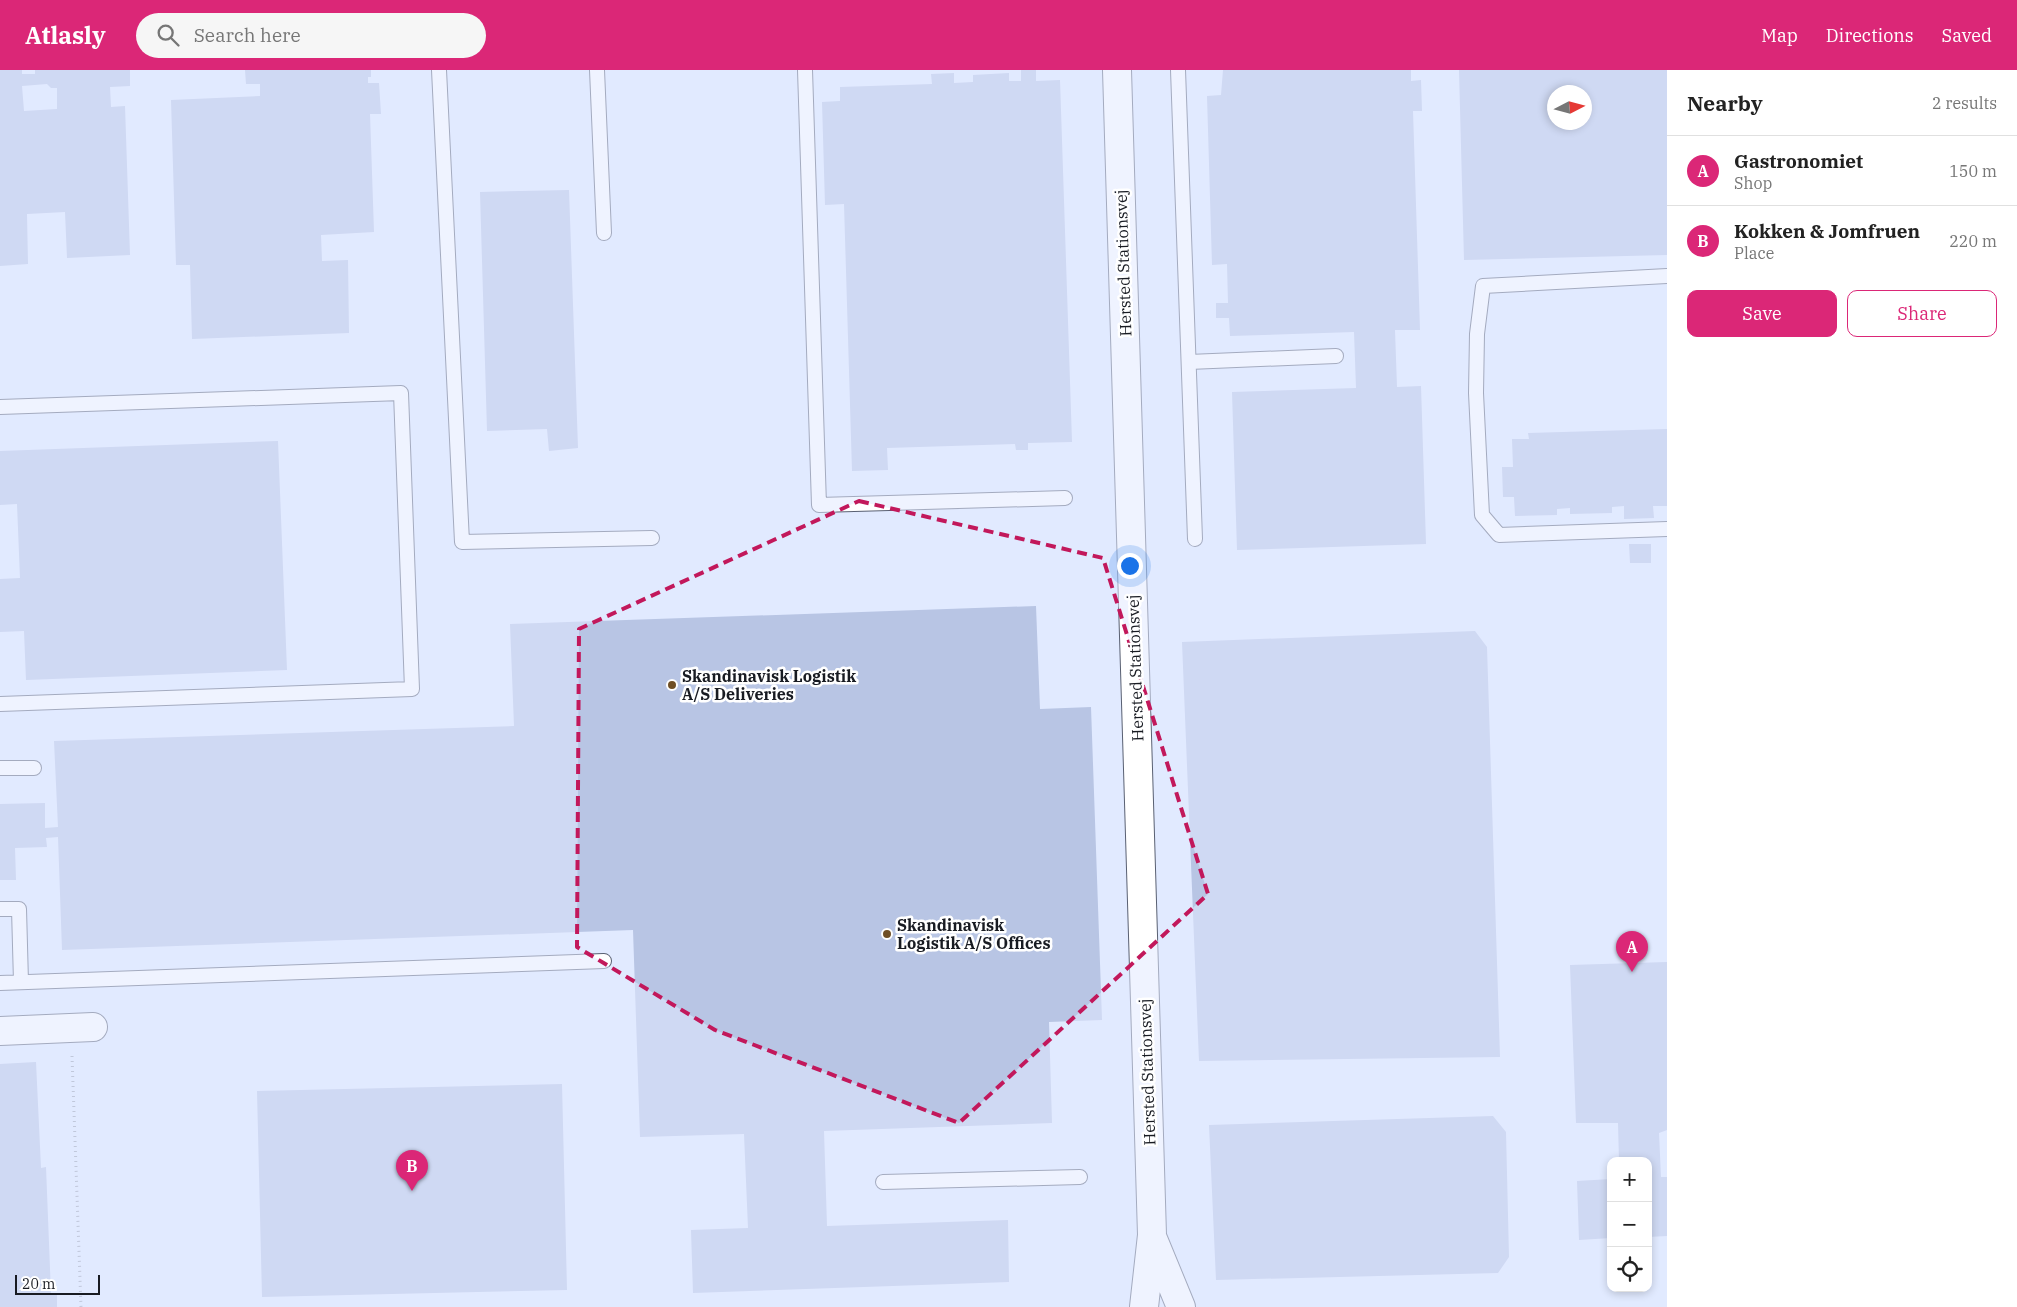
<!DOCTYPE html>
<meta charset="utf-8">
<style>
body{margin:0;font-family:"IBM Plex Serif",serif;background:#f6f6f6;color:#222}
.controls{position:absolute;right:15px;bottom:15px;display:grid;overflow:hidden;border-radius:10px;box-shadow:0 2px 8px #0003}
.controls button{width:45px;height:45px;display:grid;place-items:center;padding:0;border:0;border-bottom:1px solid #e0e0e0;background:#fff;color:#222;font:25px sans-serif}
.compass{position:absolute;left:1547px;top:15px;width:45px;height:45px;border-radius:50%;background:#fff;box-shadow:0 2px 8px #0003;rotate:84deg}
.scale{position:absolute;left:15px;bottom:12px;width:85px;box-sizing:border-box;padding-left:5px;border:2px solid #181b22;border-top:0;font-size:14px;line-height:18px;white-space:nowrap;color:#181b22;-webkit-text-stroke:4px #fff;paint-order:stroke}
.you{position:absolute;left:1129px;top:495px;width:18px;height:18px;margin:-12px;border:4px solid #fff;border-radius:50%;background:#1a73e8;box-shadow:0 0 0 8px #1a73e833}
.badge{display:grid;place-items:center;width:32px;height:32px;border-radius:50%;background:#db2777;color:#fff;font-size:16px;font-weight:700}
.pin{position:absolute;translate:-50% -41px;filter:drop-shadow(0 1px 2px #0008)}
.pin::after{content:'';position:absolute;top:26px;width:18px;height:15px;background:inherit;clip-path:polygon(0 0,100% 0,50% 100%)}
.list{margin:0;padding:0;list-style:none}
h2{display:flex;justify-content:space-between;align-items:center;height:65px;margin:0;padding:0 20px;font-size:21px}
h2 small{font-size:16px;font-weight:400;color:#767676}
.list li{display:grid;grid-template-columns:32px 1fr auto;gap:15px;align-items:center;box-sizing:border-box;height:70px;padding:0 20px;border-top:1px solid #e0e0e0}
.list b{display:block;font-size:19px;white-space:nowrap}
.list p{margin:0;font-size:16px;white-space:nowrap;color:#767676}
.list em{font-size:16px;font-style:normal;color:#767676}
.actions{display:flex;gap:10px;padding:15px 20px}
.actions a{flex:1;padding:11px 0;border:1px solid #db2777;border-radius:10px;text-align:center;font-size:18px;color:#db2777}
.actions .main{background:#db2777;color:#fff}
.icon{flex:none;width:28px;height:28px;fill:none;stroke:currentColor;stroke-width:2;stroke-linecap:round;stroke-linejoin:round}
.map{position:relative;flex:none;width:1667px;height:1237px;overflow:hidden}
header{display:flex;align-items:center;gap:30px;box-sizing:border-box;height:70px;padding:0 25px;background:#db2777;color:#fff}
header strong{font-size:24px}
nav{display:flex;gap:28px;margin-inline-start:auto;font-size:18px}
.search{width:350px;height:45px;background:#f6f6f6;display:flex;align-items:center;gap:12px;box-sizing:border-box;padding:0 18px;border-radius:28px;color:#767676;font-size:19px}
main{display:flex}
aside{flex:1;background:#fff}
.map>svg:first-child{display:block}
.building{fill:#b8c5e4;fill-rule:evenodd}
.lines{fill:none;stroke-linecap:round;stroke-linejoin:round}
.service-casing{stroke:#596072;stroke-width:16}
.minor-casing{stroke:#596072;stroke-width:30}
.path{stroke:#989faf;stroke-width:3;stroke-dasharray:1 4;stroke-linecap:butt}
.service{stroke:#fff;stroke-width:14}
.minor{stroke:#fff;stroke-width:28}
.marked{fill:none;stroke:#c2185b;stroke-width:4;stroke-dasharray:10 6;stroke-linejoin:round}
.poi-dot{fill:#6f4f25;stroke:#fff;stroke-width:2}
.labels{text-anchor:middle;stroke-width:5;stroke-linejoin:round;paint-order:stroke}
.street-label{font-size:16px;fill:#181b22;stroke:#fff}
.poi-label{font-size:16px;font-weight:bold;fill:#181b22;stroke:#fff;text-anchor:start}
</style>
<header>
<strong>Atlasly</strong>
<div class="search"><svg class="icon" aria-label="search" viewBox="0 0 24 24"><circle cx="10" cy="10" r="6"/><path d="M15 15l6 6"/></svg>Search here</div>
<nav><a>Map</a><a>Directions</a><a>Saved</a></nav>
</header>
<main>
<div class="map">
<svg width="1667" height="1237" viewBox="0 0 1667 1237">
<rect width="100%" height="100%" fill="#e1eaff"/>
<path class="building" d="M0,0h22v4h13v-4h95v16l-20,1 1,20 14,-1 5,149 -63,3 -2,-46 -38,2 1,50 -28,2zM47,14l4,4h6v21l-33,2 -2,-25z
M245,0h126v7h-3v6h11l2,31h-11l4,118 -53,3 1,26 26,-1 1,73 -157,6 -2,-74h-14l-5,-165 89,-4v-12h-14z
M1021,0h15v11l24,-1 12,362 -44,1v7h-12l-1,-6 -128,4 1,22 -36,1 -8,-267 -19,1 -3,-103 18,-1v-14l92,-3 -1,-10 23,-1v10l19,-1v-7l36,-2v8h12z
M1223,0h188v11l10,-1 1,31h-9l7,219h-25l2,57 24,-1 5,158 -189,6 -5,-158 124,-4 -2,-56 -124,4 -1,-18h-13v-15h12l-1,-39 -15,1 -5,-169 14,-1z
M1459,0h208v185l-203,5zM1554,22h30v30h-30z
M569,120l9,258 -29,3 -2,-22 -60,2 -7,-239z
M1667,359v77h-14l1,12 -30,1v-13l-12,1v6l-42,1v-6l-13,1v6l-42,1 -1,-19h-11l-1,-30h11l-1,-28h17l-1,-6z
M278,371l9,229 -261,10 -2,-49 -24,1v-53l20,-1 -3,-74 -17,1v-54z
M1629,474h22v19h-21z
M1036,536l4,103 51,-2 11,313 -53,2 3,101 -228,8 3,95 181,-6 1,62 -316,11 -2,-63 57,-2 -4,-94 -104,3 -7,-207 -571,20 -4,-113 -12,1 1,9 -32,1 1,32h-16v-76l45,-1v25l13,-1 -4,-86 460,-15 -4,-102z
M1475,561l12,16 13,410 -301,4 -17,-419z
M1667,892v168l-8,3 2,44h6v59l-19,1v-76h-29l-1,-38h-42l-6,-158z
M36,992l5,106 5,-1 5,127h6v13h-57v-243z
M562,1014l5,206 -305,7 -5,-206z
M1493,1046l13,16 3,125 -11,16 -282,7 -7,-155z
M1611,1109v59l-32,2 -2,-59z"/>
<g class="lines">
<defs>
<path id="service" d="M439,0l23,472 190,-4
M597,0l7,163
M805,0l14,435 246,-7
M1178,0l17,469
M1667,206l-184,10 -6,48 -1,59 6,122 17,20 168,-6
M1189,292l147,-6
M0,337l401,-14 11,296 -412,15
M0,698h34
M0,839h19l2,73
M0,913l604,-22
M883,1112l197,-5"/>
<path id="minor" d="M1117,0l35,1165 -8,72
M0,961l93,-4
M1153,1169l28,68"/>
</defs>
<use href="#service" class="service-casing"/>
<use href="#minor" class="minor-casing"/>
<path class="path" d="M72,986l9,251"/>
<use href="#service" class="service"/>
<use href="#minor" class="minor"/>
</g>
<path d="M0 0H1667V1237H0ZM859,431l244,57 105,336 -249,229 -244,-93 -138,-83 2,-318z" fill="#e1eaff" fill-opacity=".55" fill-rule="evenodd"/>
<path class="marked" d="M859,431l244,57 105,336 -249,229 -244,-93 -138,-83 2,-318z"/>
<g class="poi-dot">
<circle cx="672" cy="615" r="5"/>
<circle cx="887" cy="864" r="5"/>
</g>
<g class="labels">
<g class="street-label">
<text transform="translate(1123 193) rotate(-92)" y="6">Hersted Stationsvej</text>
<text transform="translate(1135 598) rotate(-92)" y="6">Hersted Stationsvej</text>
<text transform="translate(1147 1002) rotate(-92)" y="6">Hersted Stationsvej</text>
</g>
<g class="poi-label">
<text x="682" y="612">Skandinavisk Logistik<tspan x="682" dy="18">A/S Deliveries</tspan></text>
<text x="897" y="861">Skandinavisk<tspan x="897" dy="18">Logistik A/S Offices</tspan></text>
</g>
</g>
</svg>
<div class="controls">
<button>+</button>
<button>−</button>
<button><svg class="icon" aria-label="locate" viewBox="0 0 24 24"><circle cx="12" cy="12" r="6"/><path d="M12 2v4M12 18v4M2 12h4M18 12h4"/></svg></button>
</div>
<svg class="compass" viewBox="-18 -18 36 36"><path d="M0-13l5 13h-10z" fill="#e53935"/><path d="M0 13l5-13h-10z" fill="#767676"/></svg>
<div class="scale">20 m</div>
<div class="you"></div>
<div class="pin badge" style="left:1632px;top:902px">A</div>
<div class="pin badge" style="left:412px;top:1121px">B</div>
</div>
<aside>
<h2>Nearby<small>2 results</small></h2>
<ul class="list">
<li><span class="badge">A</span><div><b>Gastronomiet</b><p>Shop</p></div><em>150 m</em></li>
<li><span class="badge">B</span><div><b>Kokken &amp; Jomfruen</b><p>Place</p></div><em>220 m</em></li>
</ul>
<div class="actions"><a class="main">Save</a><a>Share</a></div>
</aside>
</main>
